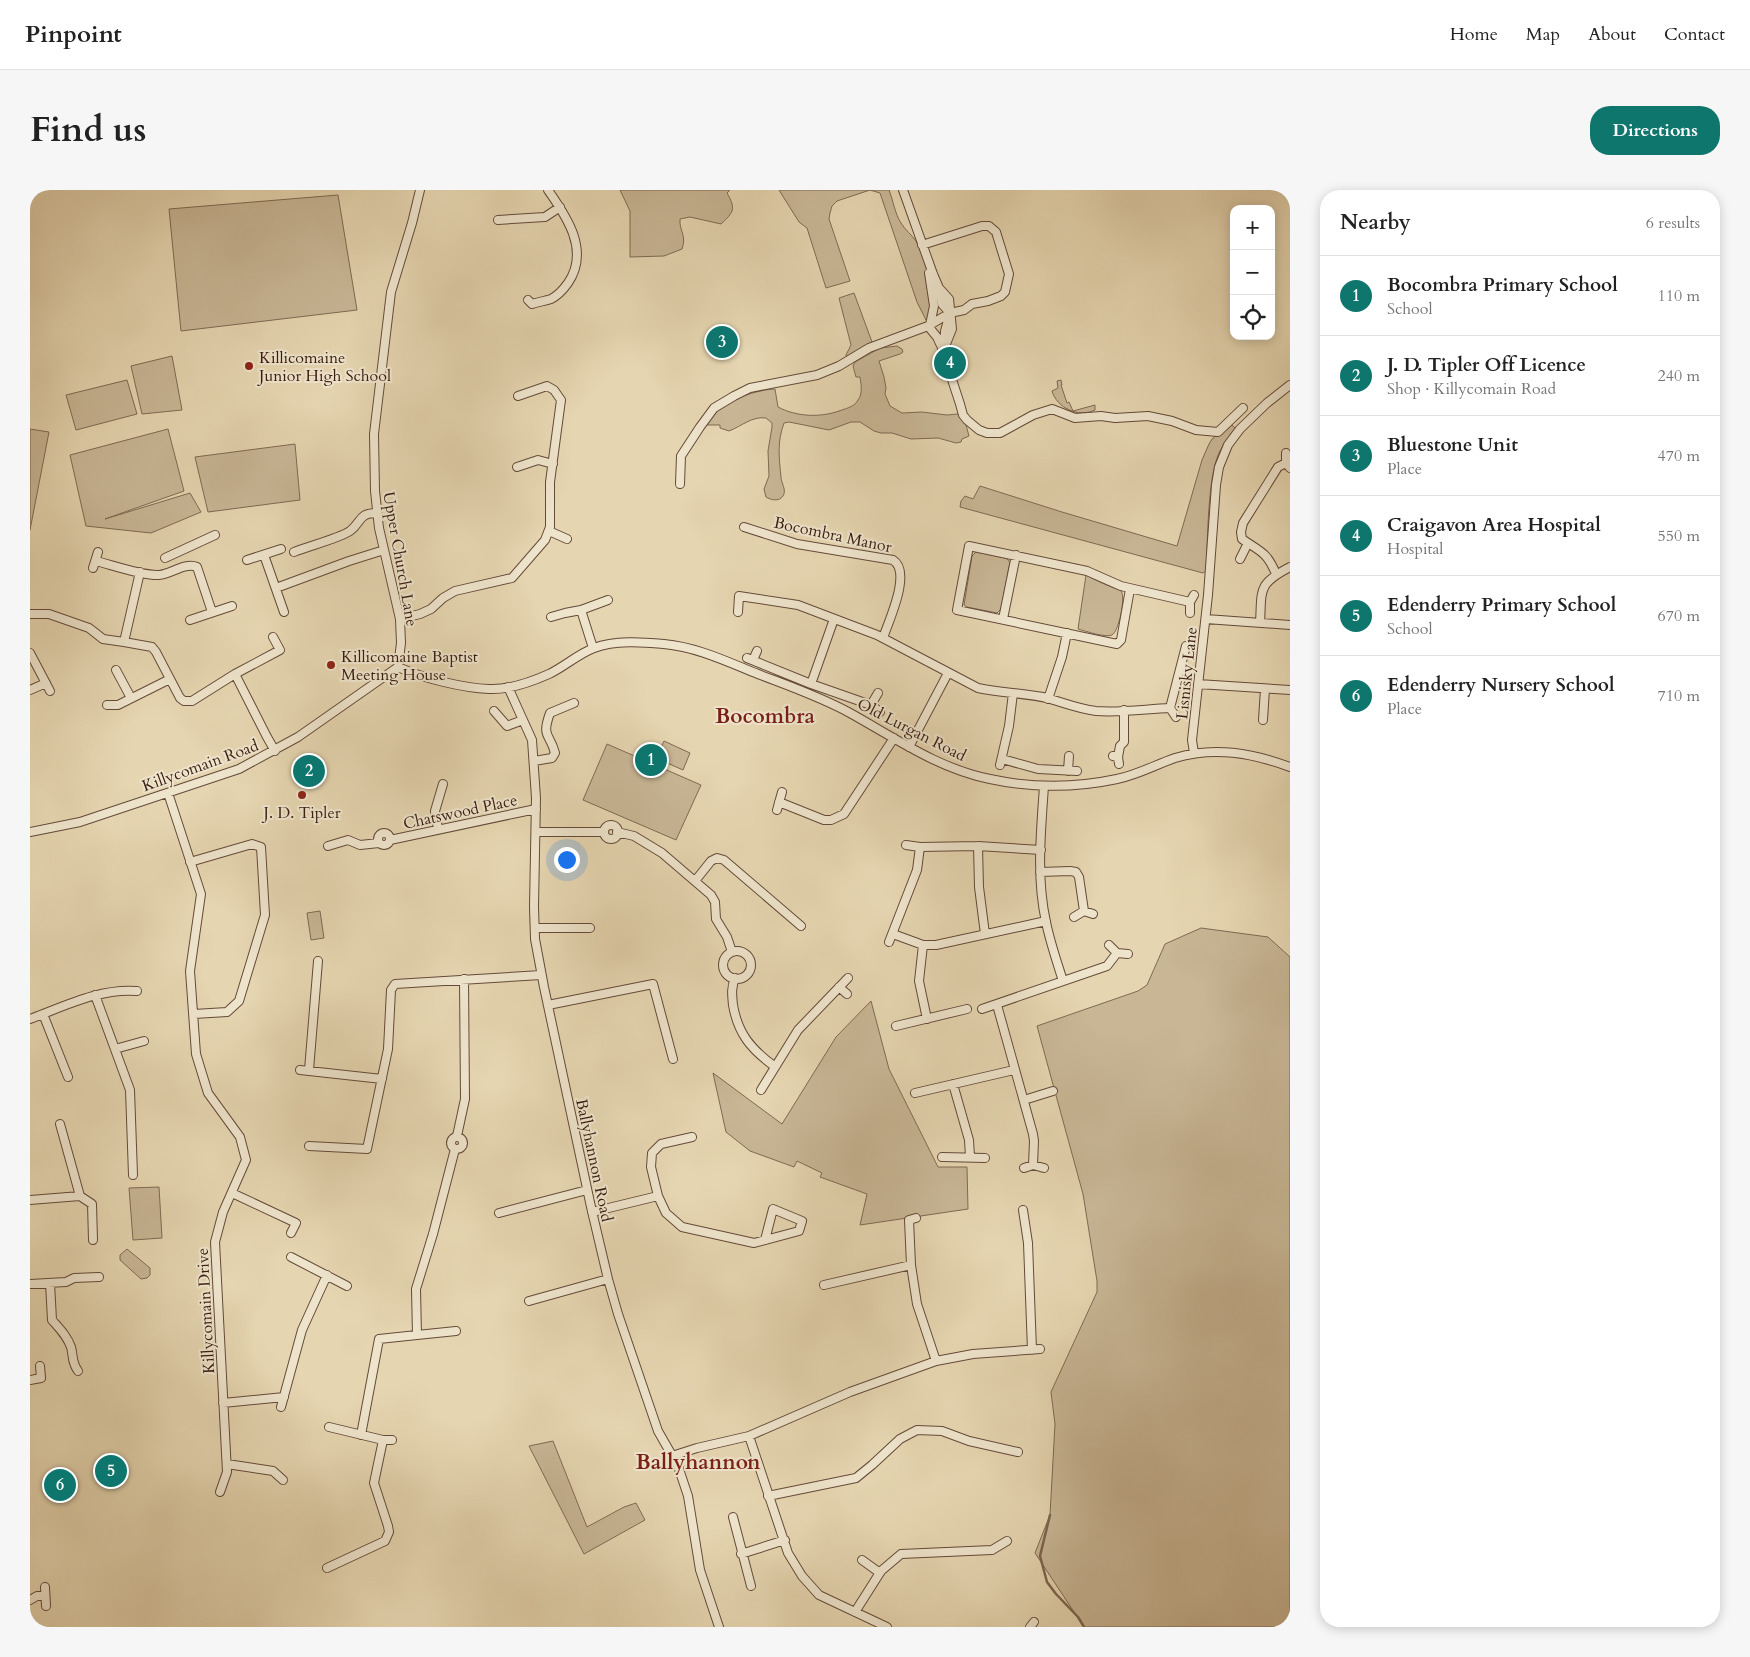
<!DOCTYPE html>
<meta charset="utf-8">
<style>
body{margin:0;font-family:Cardo,serif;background:#f6f6f6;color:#222}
.controls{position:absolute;right:15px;top:15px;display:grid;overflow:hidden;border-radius:10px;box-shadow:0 2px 12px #0003}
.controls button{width:45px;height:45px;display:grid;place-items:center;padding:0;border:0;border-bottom:1px solid #e0e0e0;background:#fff;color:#222;font:25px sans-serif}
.you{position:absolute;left:536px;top:669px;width:18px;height:18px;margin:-12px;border:4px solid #fff;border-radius:50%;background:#1a73e8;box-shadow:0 0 0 8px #1a73e833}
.badge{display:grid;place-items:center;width:32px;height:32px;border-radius:50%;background:#0f766e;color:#fff;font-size:16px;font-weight:700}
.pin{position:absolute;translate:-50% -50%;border:2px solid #fff;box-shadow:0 1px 5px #0006}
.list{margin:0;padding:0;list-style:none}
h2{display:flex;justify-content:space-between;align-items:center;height:65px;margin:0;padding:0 20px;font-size:21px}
h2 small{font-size:16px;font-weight:400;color:#767676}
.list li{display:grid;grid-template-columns:32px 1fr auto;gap:15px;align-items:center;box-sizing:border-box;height:80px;padding:0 20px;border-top:1px solid #e0e0e0}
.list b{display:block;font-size:19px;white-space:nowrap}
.list p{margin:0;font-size:16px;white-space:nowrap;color:#767676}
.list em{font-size:16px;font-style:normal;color:#767676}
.icon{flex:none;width:28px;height:28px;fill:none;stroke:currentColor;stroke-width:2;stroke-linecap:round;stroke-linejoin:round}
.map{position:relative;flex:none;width:1260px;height:1437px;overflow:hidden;border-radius:20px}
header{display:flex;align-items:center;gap:30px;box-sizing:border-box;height:70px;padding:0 25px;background:#fff;border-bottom:1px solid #e0e0e0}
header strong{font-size:24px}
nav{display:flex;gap:28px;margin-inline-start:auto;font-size:18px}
.intro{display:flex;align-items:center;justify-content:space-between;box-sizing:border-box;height:120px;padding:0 30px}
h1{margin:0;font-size:35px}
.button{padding:12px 22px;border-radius:20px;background:#0f766e;color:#fff;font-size:18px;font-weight:700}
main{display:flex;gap:30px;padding:0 30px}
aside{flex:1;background:#fff;border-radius:20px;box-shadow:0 2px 12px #0003}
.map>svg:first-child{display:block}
.green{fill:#c8b695;stroke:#806953}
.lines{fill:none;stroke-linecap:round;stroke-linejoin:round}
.stream{stroke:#7d6550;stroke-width:2.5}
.minor-casing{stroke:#644a39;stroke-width:10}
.minor{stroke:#eee4cc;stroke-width:8}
.poi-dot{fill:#8f2418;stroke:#eee4cc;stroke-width:2}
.labels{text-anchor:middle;stroke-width:4;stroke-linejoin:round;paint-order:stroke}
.poi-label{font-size:16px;fill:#391c11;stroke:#eee4cc;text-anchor:start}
.street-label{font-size:16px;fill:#391c11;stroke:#eee4cc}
.district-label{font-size:21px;font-weight:bold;fill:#7a1f14;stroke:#eee4cc}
</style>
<header>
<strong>Pinpoint</strong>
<nav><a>Home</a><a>Map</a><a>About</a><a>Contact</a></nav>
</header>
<div class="intro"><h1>Find us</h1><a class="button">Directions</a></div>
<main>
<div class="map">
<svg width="1260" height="1437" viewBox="0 0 1260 1437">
<rect width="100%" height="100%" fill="#e5d5b0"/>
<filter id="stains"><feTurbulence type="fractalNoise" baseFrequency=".004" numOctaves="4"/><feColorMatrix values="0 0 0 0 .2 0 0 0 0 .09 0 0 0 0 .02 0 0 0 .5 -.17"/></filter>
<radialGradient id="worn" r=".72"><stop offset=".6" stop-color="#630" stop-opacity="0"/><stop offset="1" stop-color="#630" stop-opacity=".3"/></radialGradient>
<path class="green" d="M590,0h110l-3,3c9,16 7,19 -6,31l-31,-7 -10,2c-1,12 7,16 2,30l-18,7 -34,1v-46z
M749,0h110c4,10 6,24 12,33 4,7 11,12 15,18 9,17 23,63 10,79l-9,-18 -37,-109 -10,-3 -33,11 -5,5 -2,7 -1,6 21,62 -24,7 -19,-60 -8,-6z
M308,5l19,115 -176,21 -12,-122z
M824,103l18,49 -3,4 -23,11v-2l5,-10 -12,-47z
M867,156l5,3 1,3 -3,2 -21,7 5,16 2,11 -1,6 5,12 12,7 20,-1 25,3 10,-1 8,7 4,15 -7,3 -1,3 -5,1 -18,-5 -27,1 -19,-6h-11l-7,-2 -14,-9h-9l-22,8 -40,-8 -5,1c-7,19 -5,34 -3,54 0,6 6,13 2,19 -4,6 -12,4 -17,1l-2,-8 5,-13 -1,-25 4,-24v-4l-6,-5c-14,-2 -24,8 -37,13l-9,-3v-3h-14c10,-22 47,-35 69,-36l3,18c19,10 43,11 64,3 6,-2 13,-4 16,-10 5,-6 3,-16 2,-23h-4l-3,-11 2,-4 25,-14z
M142,166l10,54 -40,4 -11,-48z
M97,190l10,34 -61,16 -10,-35z
M1031,190l1,5h-1l6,18 2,-1 4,9 22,-6v5c-17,8 -38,-2 -43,-19l6,-3 -1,-7z
M1199,235h3l4,4c-5,7 -12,14 -16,22 -13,25 -12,90 -14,120l-3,2 -243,-66 1,-6 4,-5 8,3 7,-13 82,26 115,34 25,-86 7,-16 3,-5z
M0,239l19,3 -19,98z
M138,239l16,62 -79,28 85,-26 11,19 -50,21 -65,-7 -16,-71z
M265,254l5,56 -92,12 -13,-55z
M946,362l30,6 4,4 -9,47 -4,4 -30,-6 -3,-2 8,-49z
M1056,385c9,5 18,9 28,13 2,1 5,1 7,3 5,6 -2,40 -9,44 -6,3 -27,-4 -34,-6z
M634,551l26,12 -7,17 -27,-12z
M577,554l94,41 -25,55 -93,-40z
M290,721l4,27 -13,2 -4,-27z
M1171,738l67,9 22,20v670h-206l-49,-74 15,-38 5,-91 -4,-32 46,-100v-11l-14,-87 -46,-168 101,-35 9,-6 18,-41z
M841,811l18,68 49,98h29l1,42 -108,16 7,-31 -47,-17 2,-4 -25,-12 -3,6 -44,-16 -24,-19 -13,-59 69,51 54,-87z
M129,997l3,51 -29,2 -4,-52z
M97,1059l23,19v7l-3,3 -6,1 -21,-19v-5z
M523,1251l34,86 37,-20 12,-4 9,17 -61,34 -55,-108z"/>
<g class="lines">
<path class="stream" d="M1020,1325l-10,41 7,26 9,12 22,23 6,10"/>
<defs>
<path id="minor" d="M873,0l30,84 6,14 10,11 3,30 -6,15
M468,30l47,-3 15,-10
M899,83l5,33 -4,19
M909,98l3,16 8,9
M498,110l4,4c6,-2 13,-3 19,-5 8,-4 12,-9 17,-16 22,-32 -1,-66 -20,-93
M920,123l-5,18 -1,24 16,49 3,11 4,5 12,10 8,3h13l33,-18 19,-6 23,9 26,-2 14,2 33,-2 24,5 24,9 22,2 25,-24
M898,136l9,11 7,15
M1256,273v-10
M487,277l21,-7 15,4
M650,294l1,-28 19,-29 14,-19 20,-12 16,-8 67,-13 22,-9 30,-18 59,-22 22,-13 14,-3 8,-6 16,-3 13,-5 4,-4 4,-18 -13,-42 -7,-6h-7l-60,19
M714,337l53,17 96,16c19,12 -4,60 -10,78
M519,341l18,8
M264,362c12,-5 46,-14 56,-21 12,-9 8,-18 27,-18
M234,365l20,57
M135,368l50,-23
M1210,369l8,-16
M217,370l34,-11
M66,371c16,4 47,15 63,14 13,-1 25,-13 38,-8l15,45
M63,378l5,-16
M110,382l-16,70 28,5 4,5 24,46 4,3h8l43,-27 45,-24 -7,-13
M1246,384c-9,-22 -15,-22 -34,-35l-1,-7 2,-9 35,-56 8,-4 4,5
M246,398l73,-27 35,-11
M1100,399l-9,51 -4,4 -160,-34 12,-64 118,25 34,15 69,16
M551,420l12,38
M708,422l1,-16 59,9 79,30 101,53c23,5 47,5 69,10 17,5 32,11 49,13 24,2 50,-2 74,-3
M1160,423v-11l4,-7
M0,424h19l40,14 14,11 21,3
M521,427l14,-4 16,-3 27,-10
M370,429l20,-5 11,-5 12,-11 12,-7 57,-13 33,-38 5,-13v-45l11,-82 -7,-10 -7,-4 -29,10
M973,429l13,-64
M1176,429l84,6
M160,430l42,-14
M1230,433c2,-33 -3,-39 30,-56
M0,463l20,38
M717,468l64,26 60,21 9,7
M723,470l4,-9
M368,477c24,11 65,21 91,22 19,1 42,-7 60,-15 15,-7 29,-20 45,-26 21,-8 48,-6 70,-4 33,3 64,18 94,30 31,12 63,23 92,39 45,25 89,56 140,66 42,9 85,9 127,0 20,-4 38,-14 58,-21 39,-12 77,-5 115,9
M368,477l3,-24 -1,-24 -21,-91 -4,-37 -1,-57 17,-142 21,-69 8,-33
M86,480l15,28
M205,484l32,63 8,14
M781,494l23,-65
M1168,494l92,6
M478,497l24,53 4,58 -2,109 1,32 9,48 47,220 17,72 10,35 40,117 20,35 10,30 12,74 19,57
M0,500l16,-7
M1018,509l14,-42 5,-24
M77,515h11l52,-26
M841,515l7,-12
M464,521l13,15 16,-6
M1146,527l-6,-9 16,-62
M1233,530l2,-31
M879,557l39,-74
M1164,563l-2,-13 16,-145 8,-110 3,-18 9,-22 12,-16 27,-26 23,-18
M1083,566l5,1 1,7
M1088,567l2,-11 4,-4v-32
M972,569l36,10 39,2
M504,571l18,-3 3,-5c-5,-20 -14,-15 -5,-40l24,-10
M970,575l9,-39 4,-33
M1038,581l1,-15
M1014,596c-3,45 -8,91 2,136 4,20 11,40 17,59
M138,603l33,101 -11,77 6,83 12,39 32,44 6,23 -23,52 -8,30 12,230 -7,20
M749,612l45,18h7l13,-6 50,-76
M747,620l5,-18
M574 642a7 7 0 1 1 14 0a7 7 0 1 1-14 0Z
M408,639l-3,-18 8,-27
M0,642l50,-10 159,-53 59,-32 100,-70
M506,642h68
M587,642l17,4 28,17 49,42 4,7 1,17 11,18 5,15
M348 649a6 6 0 1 1 12 0a6 6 0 1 1-12 0Z
M360,650l146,-31
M876,655l14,2 58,-1 63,4
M298,656l20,-6 12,5 19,-2
M948,656l1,41 6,47
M160,672l62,-18 9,3 4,68 -26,86 -12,11 -33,2
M1010,682l30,-1 6,1 3,5 5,34
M665,691l16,-20 6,-3 7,2 77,66
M1044,727l10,-6 9,3
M505,738h55
M863,744l30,11h13l110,-24
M859,752l28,-72 3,-23
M893,755l-4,36 8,38
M1079,755l8,8 11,1
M693 775a14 14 0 1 1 28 0a14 14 0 1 1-28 0Z
M705,788c-4,10 -3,17 -2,27 5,29 18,44 41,61
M809,797l8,7
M65,805l35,95 3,85
M518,815l105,-21 20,75
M967,815l36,129 1,7 -1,24
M952,819l125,-43 10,-13
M13,824l25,63
M0,829c35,-13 70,-31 107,-28
M866,836l71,-17
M85,859l29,-8
M270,880l82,9
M279,880l9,-109
M923,894l16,56 1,17
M731,900l37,-60 50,-52
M885,903l99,-23
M994,910l29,-9
M30,934l20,72 12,8 1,36
M427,946l8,-37 -1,-120
M421 953a6 6 0 1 1 12 0a6 6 0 1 1-12 0Z
M662,947l-31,7 -9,9 -1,14 7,29 8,17 16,14 72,16 45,-12 3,-10 -29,-12 -8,31
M279,956l58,3 21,-100 3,-59 4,-6 146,-9
M425,959l-22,85 -17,55 1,46 39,-4
M912,967l43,1
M994,978l9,-3 11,3
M202,1003l64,30 -5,10
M0,1010l50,-4
M993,1020l5,33 4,107
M562,1022l66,-16
M469,1023l88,-23
M886,1028l-7,2 2,45 6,39 19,57
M261,1067l56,29
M20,1093l2,37c8,9 15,16 19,27 3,11 0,14 7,24
M0,1094l36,-2 8,-4 25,-1
M794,1095l87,-20
M499,1111l79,-22
M0,1190l11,-2 -1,-12
M193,1213l61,-6
M251,1217l21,-77 25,-55
M299,1237l54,13h9
M331,1245l18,-96 38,-4
M719,1246l39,117 14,23 17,19 68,32
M642,1266l25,-8 52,-12 101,-44 86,-31 37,-7 67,-5
M197,1274l46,7 10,9
M738,1306l88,-18 16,-13 28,-26 17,-9 25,1 27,10 49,11
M703,1327l18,69
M711,1364l44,-14
M832,1370l18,13
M297,1378l58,-27 4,-9 -1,-6 -14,-43 9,-43
M15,1397l1,19
M0,1410l7,-4h8
M825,1422l26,-41 20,-17 91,-4 15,-9
M1000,1437l4,-5"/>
</defs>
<use href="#minor" class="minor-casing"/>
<use href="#minor" class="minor"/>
</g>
<g class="poi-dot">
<circle cx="219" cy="176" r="5"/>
<circle cx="301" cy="475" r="5"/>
<circle cx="272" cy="605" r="5"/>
</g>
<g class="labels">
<g class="poi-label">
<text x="229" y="173">Killicomaine<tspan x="229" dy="18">Junior High School</tspan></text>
<text x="311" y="472">Killicomaine Baptist<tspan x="311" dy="18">Meeting House</tspan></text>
<text x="272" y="628" text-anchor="middle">J. D. Tipler</text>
</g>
<g class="street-label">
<text transform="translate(803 344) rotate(12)" y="6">Bocombra Manor</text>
<text transform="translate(371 369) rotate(80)" y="6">Upper Church Lane</text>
<text transform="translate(1156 483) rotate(-84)" y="6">Lisnisky Lane</text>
<text transform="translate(882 539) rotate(27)" y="6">Old Lurgan Road</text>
<text transform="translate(170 575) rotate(-20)" y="6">Killycomain Road</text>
<text transform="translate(430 621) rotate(-12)" y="6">Chatswood Place</text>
<text transform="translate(565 970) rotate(78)" y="6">Ballyhannon Road</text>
<text transform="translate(175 1121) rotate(-93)" y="6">Killycomain Drive</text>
</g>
<g class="district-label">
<text x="735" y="533">Bocombra</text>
<text x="668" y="1279">Ballyhannon</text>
</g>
</g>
<rect width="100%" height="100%" filter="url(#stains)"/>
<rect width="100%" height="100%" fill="url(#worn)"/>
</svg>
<div class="controls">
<button>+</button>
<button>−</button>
<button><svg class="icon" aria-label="locate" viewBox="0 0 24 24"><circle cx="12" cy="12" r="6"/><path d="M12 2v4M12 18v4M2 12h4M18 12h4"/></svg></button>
</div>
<div class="you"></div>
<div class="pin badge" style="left:621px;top:570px">1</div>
<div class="pin badge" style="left:279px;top:581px">2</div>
<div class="pin badge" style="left:692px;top:152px">3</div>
<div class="pin badge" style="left:920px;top:173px">4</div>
<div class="pin badge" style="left:81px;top:1281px">5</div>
<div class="pin badge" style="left:30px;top:1295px">6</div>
</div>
<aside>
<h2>Nearby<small>6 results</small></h2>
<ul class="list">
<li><span class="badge">1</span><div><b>Bocombra Primary School</b><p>School</p></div><em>110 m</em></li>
<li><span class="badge">2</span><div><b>J. D. Tipler Off Licence</b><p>Shop · Killycomain Road</p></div><em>240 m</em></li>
<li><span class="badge">3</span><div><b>Bluestone Unit</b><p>Place</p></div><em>470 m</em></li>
<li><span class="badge">4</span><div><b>Craigavon Area Hospital</b><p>Hospital</p></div><em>550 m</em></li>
<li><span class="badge">5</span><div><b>Edenderry Primary School</b><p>School</p></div><em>670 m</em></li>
<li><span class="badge">6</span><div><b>Edenderry Nursery School</b><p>Place</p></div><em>710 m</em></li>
</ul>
</aside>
</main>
